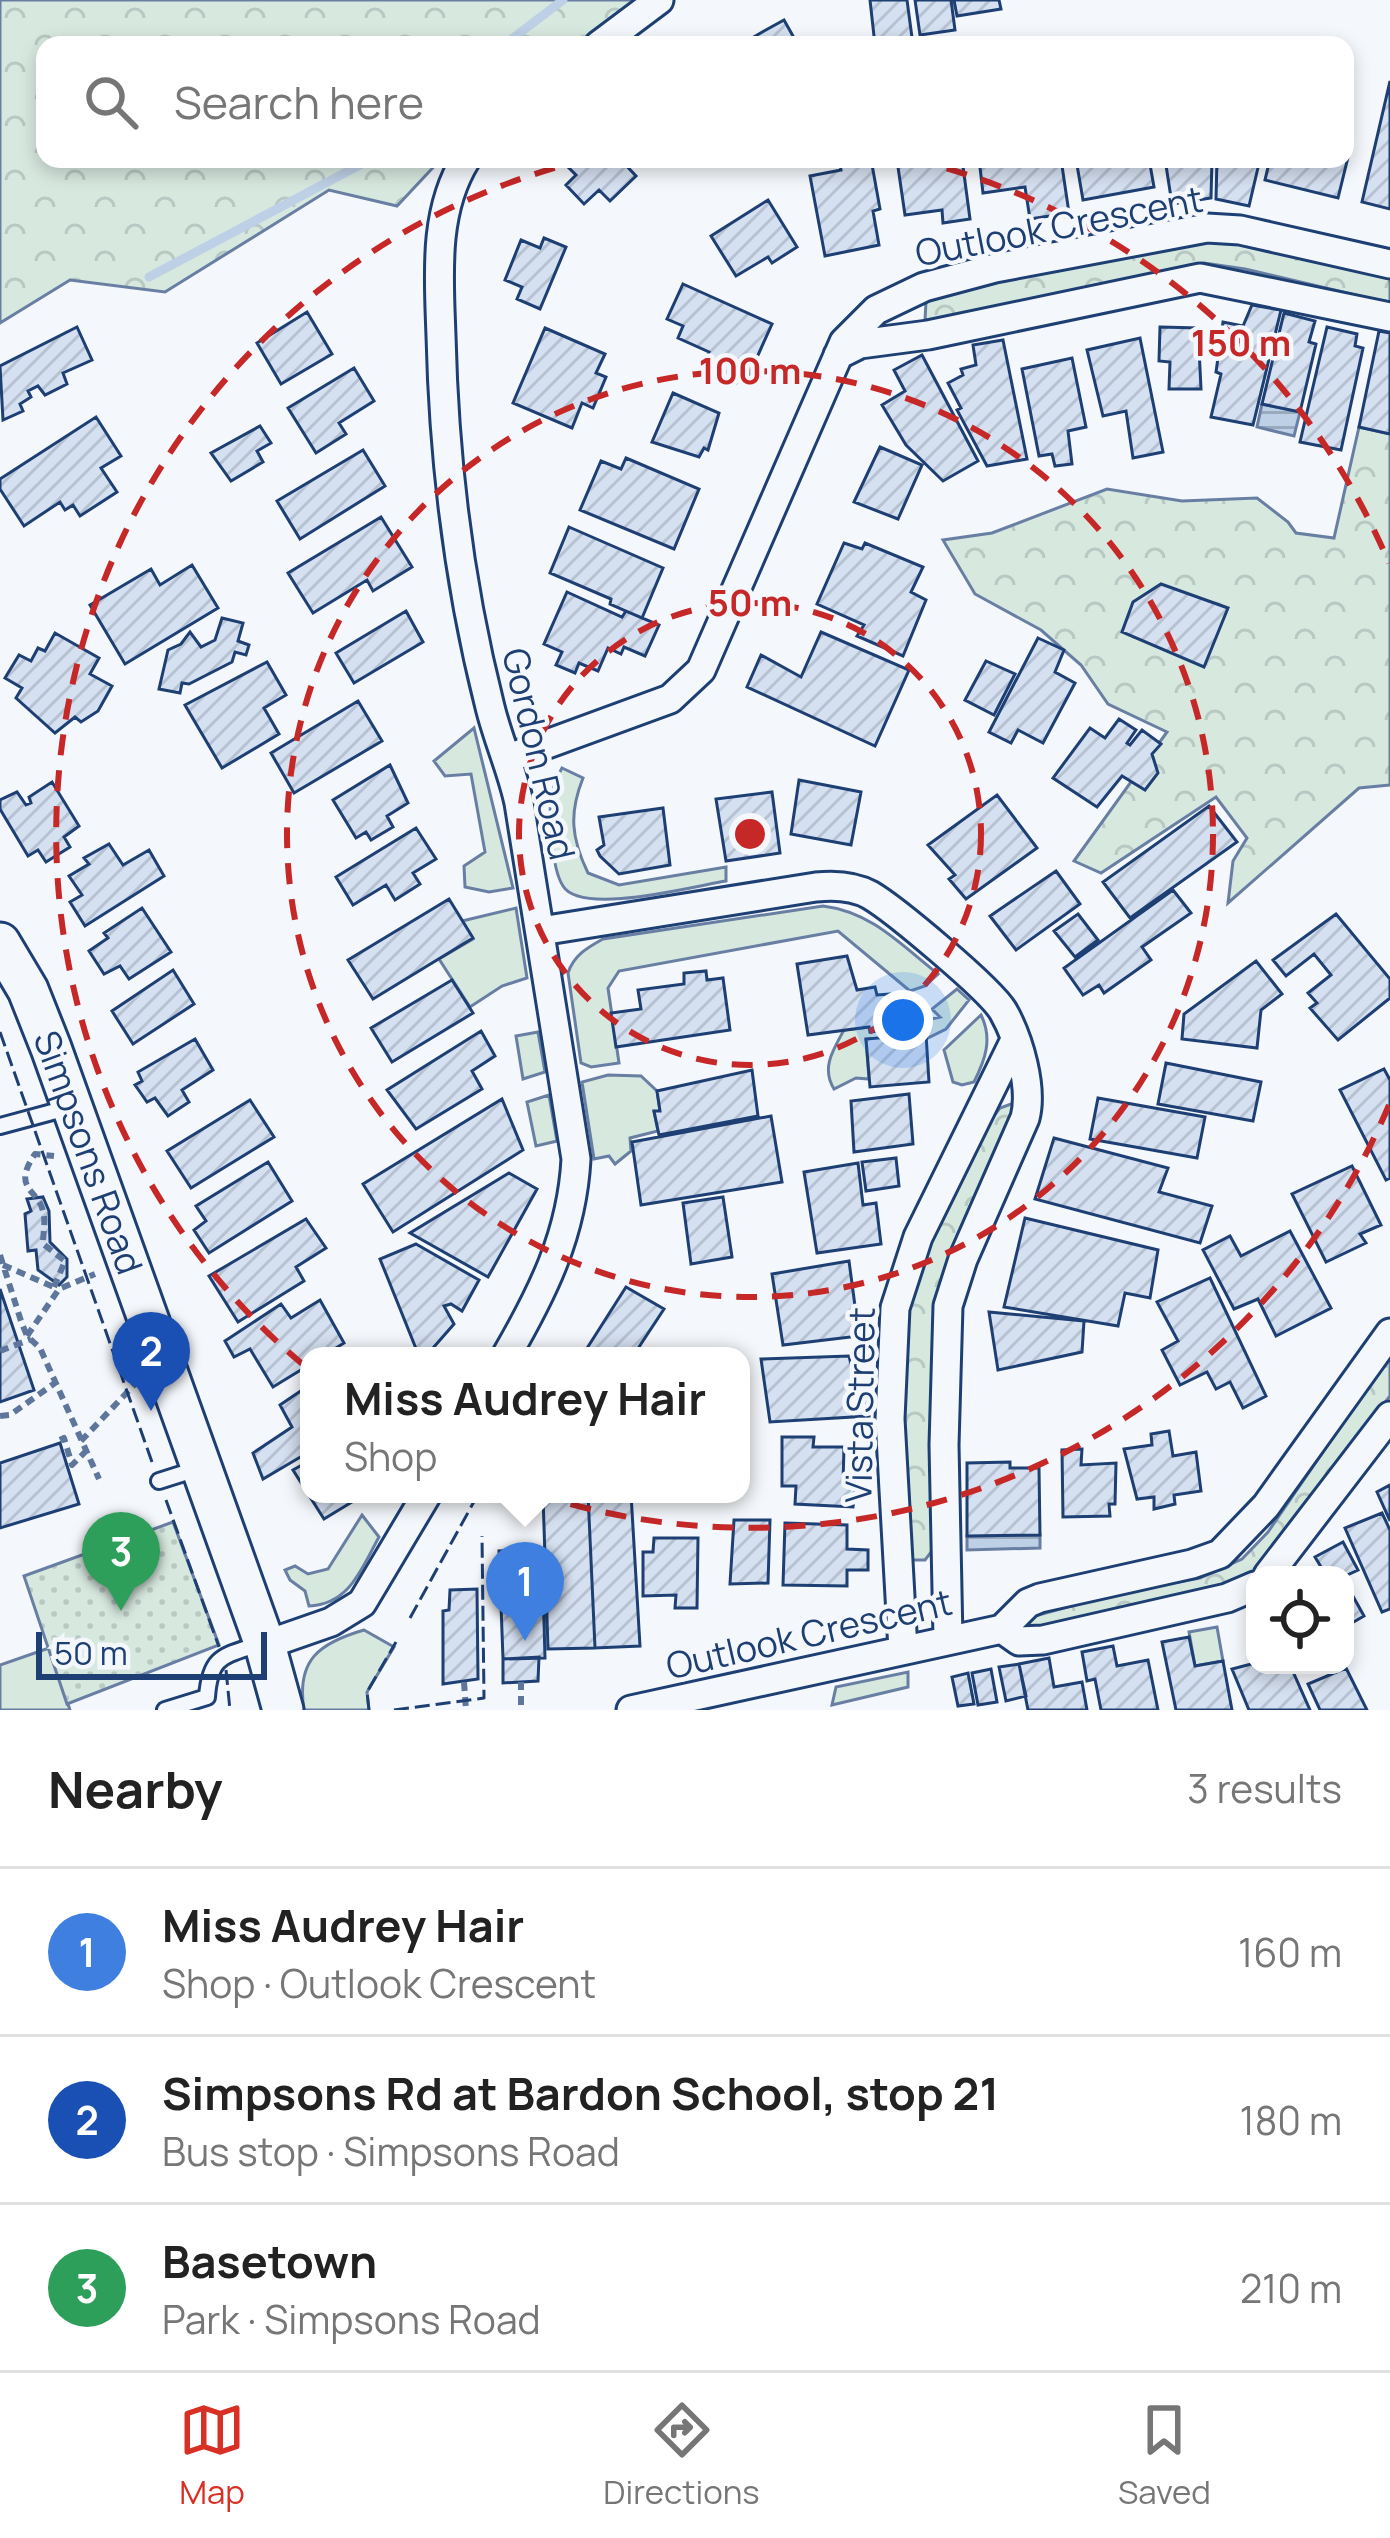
<!DOCTYPE html>
<meta charset="utf-8">
<style>
body{margin:0;font-family:Manrope,sans-serif;background:#f2f2f2;color:#222}
.controls{position:absolute;right:36px;bottom:36px;display:grid;overflow:hidden;border-radius:24px;box-shadow:0 6px 18px #0003}
.controls button{width:108px;height:108px;display:grid;place-items:center;padding:0;border:0;border-bottom:3px solid #e0e0e0;background:#fff;color:#222;font:60px sans-serif}
.scale{position:absolute;left:36px;bottom:30px;width:231px;box-sizing:border-box;padding-left:12px;border:6px solid #1d3f73;border-top:0;font-size:33px;line-height:42px;white-space:nowrap;color:#1d3f73;-webkit-text-stroke:9px #f4f7fb;paint-order:stroke}
.you{position:absolute;left:903px;top:1020px;width:42px;height:42px;margin:-30px;border:9px solid #fff;border-radius:50%;background:#1a73e8;box-shadow:0 0 0 18px #1a73e833}
.badge{display:grid;place-items:center;width:78px;height:78px;border-radius:50%;background:#d93025;color:#fff;font-size:39px;font-weight:700}
.pin{position:absolute;translate:-50% -99px;filter:drop-shadow(0 3px 6px #0008)}
.pin::after{content:'';position:absolute;top:63px;width:42px;height:36px;background:inherit;clip-path:polygon(0 0,100% 0,50% 100%)}
.popup{position:absolute;left:300px;top:1347px;width:450px;height:156px;box-sizing:border-box;display:grid;place-content:center;border-radius:24px;background:#fff;filter:drop-shadow(0 3px 9px #0005);font-size:39px;white-space:nowrap;color:#767676}
.popup b{font-size:45px;color:#222}
.popup::after{content:'';position:absolute;left:50%;top:100%;margin-left:-24px;border:24px solid transparent;border-top-color:#fff}
.list{margin:0;padding:0;list-style:none}
h2{display:flex;justify-content:space-between;align-items:center;height:156px;margin:0;padding:0 48px;font-size:51px}
h2 small{font-size:39px;font-weight:400;color:#767676}
.list li{display:grid;grid-template-columns:78px 1fr auto;gap:36px;align-items:center;box-sizing:border-box;height:168px;padding:0 48px;border-top:3px solid #e0e0e0}
.list b{display:block;font-size:45px;white-space:nowrap}
.list p{margin:0;font-size:39px;white-space:nowrap;color:#767676}
.list em{font-size:39px;font-style:normal;color:#767676}
.icon{flex:none;width:66px;height:66px;fill:none;stroke:currentColor;stroke-width:2;stroke-linecap:round;stroke-linejoin:round}
.map{position:relative;flex:none;width:1390px;height:1710px;overflow:hidden}
.search{position:absolute;background:#fff;box-shadow:0 6px 18px #0003;left:36px;right:36px;top:36px;height:132px;display:flex;align-items:center;gap:30px;box-sizing:border-box;padding:0 42px;border-radius:24px;color:#767676;font-size:45px}
.sheet{height:660px;background:#fff}
nav{display:flex;justify-content:space-around;align-items:center;box-sizing:border-box;height:168px;border-top:3px solid #e0e0e0;background:#fff;font-size:33px;color:#767676}
nav a{display:grid;justify-items:center;gap:6px}
nav .on{color:#d93025}
.map>svg:first-child{display:block}
.grass{fill:#d7e8df;stroke:#687fa3;stroke-width:3}
.forest{fill:url(#forest-crowns);stroke:#687fa3;stroke-width:3}
.park{fill:url(#park-dots);stroke:#687fa3;stroke-width:3}
.water{fill:url(#water-rules);stroke:#687fa3;stroke-width:3}
.lines{fill:none;stroke-linecap:round;stroke-linejoin:round}
.stream{stroke:#bed0e5;stroke-width:9}
.building{fill:url(#building-hatch);stroke:#1d3f73;stroke-width:3}
.lane-casing{stroke:#1d3f73;stroke-width:20}
.street-casing{stroke:#1d3f73;stroke-width:33}
.secondary-casing{stroke:#1d3f73;stroke-width:45}
.path{stroke:#5e769c;stroke-width:6;stroke-dasharray:9 6;stroke-linecap:butt}
.lane{stroke:#f4f7fb;stroke-width:14}
.street{stroke:#f4f7fb;stroke-width:27}
.secondary{stroke:#f4f7fb;stroke-width:39}
.fence{stroke:#1d3f73;stroke-width:3;stroke-dasharray:15 6;stroke-linecap:butt}
.ring{fill:none;stroke:#c62828;stroke-width:6;stroke-dasharray:21 15}
.labels{text-anchor:middle;stroke-width:9;stroke-linejoin:round;paint-order:stroke}
.street-label{font-size:36px;fill:#1d3f73;stroke:#f4f7fb}
.centre{fill:#c62828;stroke:#f4f7fb;stroke-width:6}
.ring-label{font-size:36px;text-anchor:middle;font-weight:bold;fill:#c62828;stroke:#f4f7fb;stroke-width:9;stroke-linejoin:round;paint-order:stroke}
</style>
<div class="map">
<svg width="1390" height="1710" viewBox="0 0 1390 1710">
<defs>
<pattern id="forest-crowns" width="20" height="18" patternUnits="userSpaceOnUse" patternTransform="scale(3)"><rect width="20" height="18" fill="#d7e8df"/><path d="M2 6a3 3 0 1 1 6 0M12 15a3 3 0 1 1 6 0" fill="none" stroke="#b8c8c3"/></pattern>
<pattern id="park-dots" width="8" height="8" patternUnits="userSpaceOnUse" patternTransform="scale(3)"><rect width="8" height="8" fill="#d7e8df"/><path d="M2 2h.1M6 6h.1" fill="none" stroke="#b8c8c3" stroke-width="1.8" stroke-linecap="round"/></pattern>
<pattern id="water-rules" width="6" height="5" patternUnits="userSpaceOnUse" patternTransform="scale(3)"><rect width="6" height="5" fill="#bed0e5"/><path d="M0 2.5h6" fill="none" stroke="#9aaabe"/></pattern>
<pattern id="building-hatch" width="6" height="6" patternUnits="userSpaceOnUse" patternTransform="scale(3)"><rect width="6" height="6" fill="#d5e0f0"/><path d="M-1 1l2-2M0 6l6-6M5 7l2-2" fill="none" stroke="#b6c1d1"/></pattern>
</defs>
<rect width="100%" height="100%" fill="#f4f7fb"/>
<path class="grass" d="M474,728l39,160 -24,4 -24,-5 -1,-21 21,-14 -14,-78 -26,2 -11,-15z
M562,768l21,10c-14,35 -12,60 5,95l31,12 107,-18v14c-32,5 -145,35 -163,5 -7,-11 -10,-33 -11,-46 -3,-26 -4,-49 10,-72z
M823,906c49,6 78,39 115,68l-13,12 -15,5 -72,-60 -219,40 -11,17 11,75 -28,4 -10,-4 -13,-90c6,-18 19,-25 35,-34z
M516,908l11,70 -25,8 -32,21 -31,-48 34,-20 -11,-18z
M957,989l12,11 -23,29 -20,10 -1,-5 -59,5 3,40 -13,-1 -22,11c-13,-21 -1,-39 10,-59l25,-3 2,5 69,-15 -8,-8z
M981,1015c12,24 4,45 -7,67l-12,3 -9,-3 -9,-32z
M538,1032l7,40 -22,7 -7,-43z
M608,1075l33,1 16,15 3,20 -6,1 4,19 -28,7 1,13 -16,13 -6,-8 -15,3 -12,-77z
M549,1095l8,46 -21,5 -9,-44z
M362,1515l17,22c-18,32 -29,67 -70,69l-4,-15 -15,-11 -5,-10 10,-4 13,8 20,-5z
M1217,1627l6,34 -28,5 -6,-34z
M364,1630l30,17 -27,45 2,18h-65c-8,-50 15,-67 60,-80z
M49,1648l21,62h-70v-45z
M908,1672v15l-76,18 4,-18z"/>
<path class="forest" d="M0,0h640l-60,45h-535v114h396l-44,47 -68,-16 -164,102 -95,-12 -70,43z
M1206,240l43,5 141,33v25l-145,-34 -41,-6 -253,56 -26,1 1,-18 41,-15z
M1359,427l31,7v351l-31,3 -131,115 5,-42 14,-23 -31,-41 -115,76 -27,-12 93,-129 -59,-28 -27,-39 -40,-35 -66,-36 -32,-54 49,-7 115,-44 75,12 75,-3 31,24 8,11 38,5z
M1014,1103l-1,15 -77,210 -4,223 -7,9h-13l-5,-5c-2,-83 -12,-171 2,-253 10,-63 51,-123 79,-179l12,-15z
M1390,1354v42l-140,181 -27,10 -206,45 7,-13 94,-26 82,-15 42,-19 26,-27z"/>
<path class="park" d="M173,1522l46,123 -152,59 -43,-128z"/>
<path class="water" d="M1262,404l38,8 -6,24 -37,-9z
M1040,1535v13l-73,2v-14z"/>
<g class="lines">
<path class="stream" d="M504,45l59,-45
M149,277l222,-118"/>
</g>
<path class="building" d="M870,0h37l6,45h-38z
M915,0h36l4,30 -35,5z
M954,0h45l2,9 -44,7z
M784,20l14,25h-58l24,-14z
M1390,81v128l-28,-7z
M1345,143l6,2 -13,53 -73,-18 5,-21h75z
M572,159h48l16,17 -26,25 -11,-11 -15,14 -18,-19 10,-10 -10,-10z
M839,159h32l9,50 -7,2 6,34 -54,11 -15,-80 31,-6z
M962,159l8,60 -27,4 -1,-13 -37,5 -7,-48z
M979,159h82l8,54 -39,6 -5,-32 -42,6z
M1076,159h73l5,28 -71,13z
M1165,159h47l-1,39 -39,6z
M1217,159h43l-11,47 -33,-7z
M768,200l29,47 -25,16 -4,-6 -32,19 -25,-40z
M544,238l22,9 -26,62 -23,-10 5,-12 -17,-7 16,-40 19,8z
M683,284l89,40 -23,51 -8,-3 -5,11 -34,-15 7,-16 -31,-14 5,-12 -16,-7z
M1252,305l29,5 -28,115 -42,-8 10,-43 -5,-2 7,-50 20,4z
M307,312l25,42 -51,30 -24,-41z
M1284,313l31,8 -6,21 7,2 -16,68 -38,-8z
M77,327l15,33 -29,13 4,11 -22,11 -7,-9 -10,5 3,6 -11,7 3,7 -20,9 -3,-54z
M1160,327l38,1 3,61h-32l1,-27 -11,-1z
M1327,327l30,7 -2,12 8,2 -22,102 -41,-8z
M545,328l60,26 -9,19 10,4 -13,31 -11,-5 -10,25 -59,-25z
M1379,331l11,2v101l-31,-7z
M1140,338l23,114 -30,6 -7,-47 -23,5 -16,-66z
M1003,340l24,119 -40,7 -30,-56 4,-2 -13,-25 15,-8 -2,-6 15,-4 -3,-20z
M922,355l56,106 -35,20 -37,-36 -24,-40 23,-14 -11,-21z
M1072,358l14,69 -18,4 4,33 -17,2 -3,-12 -13,2 -17,-87z
M354,368l20,33 -35,22 7,11 -30,19 -28,-45z
M673,393l46,20 -11,37 -4,-2 -5,9 -47,-15z
M96,417l25,39 -20,12 16,24 -37,24 -7,-11 -8,5 -5,-8 -36,24 -24,-37v-10z
M260,426l11,17 -14,8 6,11 -32,19 -20,-28z
M880,447l42,18 -24,54 -44,-17z
M363,450l22,36 -85,53 -23,-38z
M626,458l73,31 -25,60 -94,-39 21,-49 20,8z
M381,517l31,50 -39,24 -6,-11 -54,33 -25,-40z
M569,527l94,41 -21,50 -32,-14 1,-5 -61,-26z
M844,543l18,6 3,-6 58,24 -12,25 15,8 -23,56 -46,-20 7,-11 -47,-21z
M192,565l26,43 -93,56 -35,-59 61,-36 9,16z
M1161,584l67,24 -24,59 -82,-35 11,-30z
M567,592l55,25 4,-6 33,14 -14,31 -21,-9 -3,7 -13,-6 -10,23 -19,-8 -4,10 -19,-8 6,-13 -18,-8z
M406,611l17,31 -69,41 -18,-30z
M222,618l21,5 -5,18 11,4 -3,10 -11,-3 -3,10 -43,22 -7,-1 -2,10 -21,-4 9,-39 13,-6 9,-12 11,15 14,-7z
M821,632l88,38 -34,76 -128,-59 14,-32 40,22z
M55,633l44,25 -9,16 22,12 -14,25 -17,11 -6,-5 -20,16 -39,-35 6,-10 -17,-10 14,-23 12,6 7,-13 7,3z
M1038,638l26,12 -9,22 20,11 -32,60 -25,-13 -7,13 -22,-11z
M986,661l29,13 -21,41 -29,-15z
M267,662l19,33 -22,13 15,26 -57,34 -37,-63z
M358,701l24,40 -88,52 -23,-40z
M1119,719l17,11 -9,13 3,2 12,-15 19,14 -9,10 6,19 -13,17 -23,-14 -25,31 -44,-29 37,-50 15,10z
M390,765l18,38 -21,13 6,11 -22,13 -5,-8 -10,6 -23,-38z
M799,780l62,12 -10,53 -60,-11z
M52,782l27,44 -15,11 6,10 -24,15 -8,-12 -10,6 -28,-47v-9l17,-8 9,13 5,-2 -2,-6z
M772,792l8,61 -54,8 -10,-62z
M997,795l40,53 -71,51 -17,-20 6,-4 -27,-30z
M1209,806l28,36 -107,76 -27,-36z
M663,808l7,57 -51,9 -19,-18 -3,-6 7,-5 -5,-28z
M416,828l20,31 -23,14 7,11 -25,16 -9,-15 -33,20 -17,-28z
M109,844l14,21 26,-15 15,26 -79,50 -15,-24 12,-7 -13,-19 20,-12 -5,-6z
M1056,871l24,33 -64,46 -26,-34z
M1173,890l18,23 -49,34 9,13 -47,33 -5,-8 -16,10 -19,-27z
M449,899l24,39 -100,61 -25,-39z
M142,908l29,44 -42,27 -9,-13 -16,8 -15,-23 19,-13 -4,-5z
M1078,914l20,26 -23,17 -21,-26z
M1336,914l54,65v19l-52,42 -28,-32 7,-5 -9,-10 23,-18 -17,-21 -28,22 -13,-16z
M847,956l10,34 18,-3 2,8 25,-2 6,34 -38,5 -1,-5 -61,8 -11,-71z
M1256,961l26,33 -21,16 -4,38 -75,-9 2,-25z
M173,970l21,34 -61,40 -21,-33z
M706,971l1,9 16,-2 7,52 -114,17 -5,-34 30,-4 -3,-19 46,-6v-11z
M452,980l21,33 -81,49 -21,-34z
M481,1031l14,25 -23,15 10,18 -66,40 -29,-39z
M926,1034l3,48 -59,5 -4,-48z
M195,1039l18,31 -31,20 7,12 -21,14 -13,-18 -8,4 -7,-10 -5,-7 7,-4 -4,-9z
M1166,1063l95,19 -8,39 -95,-17z
M1384,1069l6,11v98l-4,2 -46,-90z
M752,1070l6,46 -99,19 -5,-24h6l-3,-20z
M909,1094l4,50 -59,8 -3,-51z
M1098,1098l107,19 -8,41 -107,-19z
M502,1099l21,51 -130,82 -30,-48z
M250,1100l24,37 -83,51 -24,-37z
M771,1116l11,66 -141,23 -9,-63z
M1054,1138l114,30 -9,24 53,14 -12,37 -165,-44z
M896,1158l3,28 -33,5 -4,-29z
M268,1162l24,39 -83,52 -15,-23 12,-9 -10,-15z
M858,1163l5,42 13,-2 5,41 -64,9 -13,-81z
M1352,1166l29,59 -21,9 6,9 -40,19 -34,-68z
M509,1173l28,16 -49,88 -78,-44z
M43,1197l6,14 1,31 17,17v18l-8,8 -21,-15 -2,-20 -8,1 -3,-37 6,-3 -4,-12z
M723,1197l9,60 -41,7 -8,-61z
M1025,1218l133,32 -8,48 -25,-5 -7,33 -114,-19z
M306,1219l20,29 -30,19 8,14 -66,41 -29,-46z
M1290,1231l41,77 -55,28 -18,-37 -24,10 -31,-59 27,-14 11,20z
M416,1244l63,36 -17,31 -11,-7 -7,2 10,18 -28,32h-7l-39,-97z
M849,1261l10,75 -76,9 -11,-71z
M1210,1278l56,118 -23,12 -13,-26 -14,7 -9,-17 -27,13 -18,-35 16,-9 -21,-39z
M626,1287l38,22 -31,47h-44l-5,-3z
M0,1289l34,101 -34,12z
M320,1300l24,43 -21,13h-14v9l-36,22 -23,-38 -16,8 -9,-16 56,-37 10,14z
M989,1312l95,9 -2,31 -84,18z
M849,1356l7,30 12,-2 1,32 -99,6 -9,-63z
M309,1377v75l-46,27 -10,-26 39,-26 -12,-22 28,-19 -3,-6z
M1169,1431l4,25 23,-4 5,39 -27,4 1,9 -21,5v-12l-17,2 -13,-50 28,-4 -1,-11z
M782,1437h32l-1,10h31l-1,36 13,-1 -3,25 -58,-3 1,-18h-14z
M60,1443l19,61 -79,24v-65z
M1082,1449l-1,16 35,-2 -1,41h-6l1,12 -47,1 -1,-67z
M309,1461v33h56l-41,25 -31,-49z
M1010,1462v6h29l1,67 -73,1v-73z
M1390,1485v36l-13,-29z
M588,1494h43l9,152 -45,2z
M588,1494l7,154 -47,1 -5,-153z
M1382,1513l8,17v79l-8,3 -37,-84z
M734,1520h36l-2,63 -38,1z
M785,1523l62,2v24l21,1v20h-21v16l-64,-1z
M654,1538h44l-1,70h-22l1,-13 -33,1v-44h10z
M1343,1542l15,28 -13,6 -19,-1 -11,-18z
M542,1549l3,109 -42,1 -4,-108z
M1345,1582l19,34 -19,11z
M477,1589l1,90 -35,5v-73l6,-1 1,-20z
M1189,1637l6,29 28,-5 9,49h-56l-14,-68z
M1113,1646l4,20 31,-6 10,50h-57l-6,-31 -8,2 -5,-29z
M539,1657l-1,24 -35,2v-24z
M1049,1658l5,29 28,-5 5,28h-59l-9,-46z
M1255,1663l35,2 20,45h-61l-17,-41z
M1019,1664l7,32 -20,5 -7,-34z
M1346,1668l21,42h-47l-12,-26z
M991,1669l6,33 -19,3 -6,-32z
M968,1673l6,31 -16,2 -6,-29z"/>
<g class="lines">
<defs>
<path id="lane" d="M0,1126l67,-18
M159,1481l41,-13
M165,1710l42,-13c3,-42 17,-41 52,-53"/>
<path id="street" d="M599,45l60,-45
M466,159c-33,53 -27,117 -25,177 3,127 18,249 49,371 8,33 22,63 29,96l57,356c-4,75 -33,133 -70,197
M838,355l22,-11 68,-9 272,-57 190,39
M509,758l161,-59 31,-29 143,-328 32,-32 48,-23 71,-19 212,-40 33,2 150,34
M541,931l275,-44c19,-2 38,-1 54,8 24,14 120,94 133,116 16,28 30,77 22,107l-62,141 -15,47 -4,139 4,194
M1268,1575l122,-159
M1002,1629l17,12 24,-1 184,-42 28,-12
M265,1645l66,-23 31,-19 65,-109
M903,1650l-13,-231 5,-111 23,-71 96,-195
M631,1710l371,-81 26,-26 12,-5 152,-34 28,-10 46,-48 124,-173"/>
<g id="secondary">
<path id="s1" d="M0,943l28,47 23,58 214,597 18,65"/>
</g>
</defs>
<use href="#lane" class="lane-casing"/>
<use href="#street" class="street-casing"/>
<use href="#secondary" class="secondary-casing"/>
<path class="path" d="M0,1255l21,66 6,15 13,12 59,131
M3,1265l53,23
M54,1287l11,-26 -22,-17c0,-11 3,-23 0,-33 -5,-22 -32,-22 -8,-57l19,2
M27,1336l32,-47 36,-15
M0,1351l31,-12
M0,1416l10,-1 45,-32
M60,1440l4,-2 8,27 14,-14
M81,1441l54,-57
M464,1682l2,28
M521,1705v-23"/>
<use href="#lane" class="lane"/>
<use href="#street" class="street"/>
<use href="#secondary" class="secondary"/>
<path class="fence" d="M0,1032l152,430
M166,1500l53,147
M410,1618l66,-120
M226,1670l4,40
M369,1710l-2,-18 29,-50
M394,1710l90,-12 -2,-162"/>
</g>
<g class="ring">
<circle cx="750" cy="834" r="231"/>
<circle cx="750" cy="834" r="463"/>
<path d="M1389 1105A694 694 0 1 1 588 159M912 159A694 694 0 0 1 1389 563"/>
</g>
<g class="labels">
<g class="street-label">
<text transform="translate(1059 226) rotate(-11)" y="13">Outlook Crescent</text>
<text transform="translate(539 754) rotate(77)" y="13">Gordon Road</text>
<text dy="13" stroke="none"><textPath href="#s1" startOffset="228">Simpsons Road</textPath></text>
<text transform="translate(860 1405) rotate(-89)" y="13">Vista Street</text>
<text transform="translate(809 1634) rotate(-13)" y="13">Outlook Crescent</text>
</g>
</g>
<circle cx="750" cy="834" r="18" class="centre"/>
<g class="ring-label">
<text x="1241" y="356">150 m</text>
<text x="750" y="384">100 m</text>
<text x="750" y="616">50 m</text>
</g>
</svg>
<div class="controls">
<button><svg class="icon" aria-label="locate" viewBox="0 0 24 24"><circle cx="12" cy="12" r="6"/><path d="M12 2v4M12 18v4M2 12h4M18 12h4"/></svg></button>
</div>
<div class="scale">50 m</div>
<div class="you"></div>
<div class="pin badge" style="left:525px;top:1641px;background:#3f7fe0">1</div>
<div class="popup"><b>Miss Audrey Hair</b>Shop</div>
<div class="pin badge" style="left:151px;top:1411px;background:#1a4fb4">2</div>
<div class="pin badge" style="left:121px;top:1611px;background:#2e9e5b">3</div>
<div class="search"><svg class="icon" aria-label="search" viewBox="0 0 24 24"><circle cx="10" cy="10" r="6"/><path d="M15 15l6 6"/></svg>Search here</div>
</div>
<section class="sheet">
<h2>Nearby<small>3 results</small></h2>
<ul class="list">
<li><span class="badge" style="background:#3f7fe0">1</span><div><b>Miss Audrey Hair</b><p>Shop · Outlook Crescent</p></div><em>160 m</em></li>
<li><span class="badge" style="background:#1a4fb4">2</span><div><b>Simpsons Rd at Bardon School, stop 21</b><p>Bus stop · Simpsons Road</p></div><em>180 m</em></li>
<li><span class="badge" style="background:#2e9e5b">3</span><div><b>Basetown</b><p>Park · Simpsons Road</p></div><em>210 m</em></li>
</ul>
</section>
<nav>
<a class="on"><svg class="icon" aria-label="map" viewBox="0 0 24 24"><path d="M3 6l6-2 6 2 6-2v14l-6 2-6-2-6 2zM9 4v14M15 6v14"/></svg>Map</a>
<a><svg class="icon" aria-label="directions" viewBox="0 0 24 24"><path d="M12 3l9 9-9 9-9-9zM9 14v-3h6M13 9l2 2-2 2"/></svg>Directions</a>
<a><svg class="icon" aria-label="saved" viewBox="0 0 24 24"><path d="M7 4h10v16l-5-4-5 4z"/></svg>Saved</a>
</nav>
